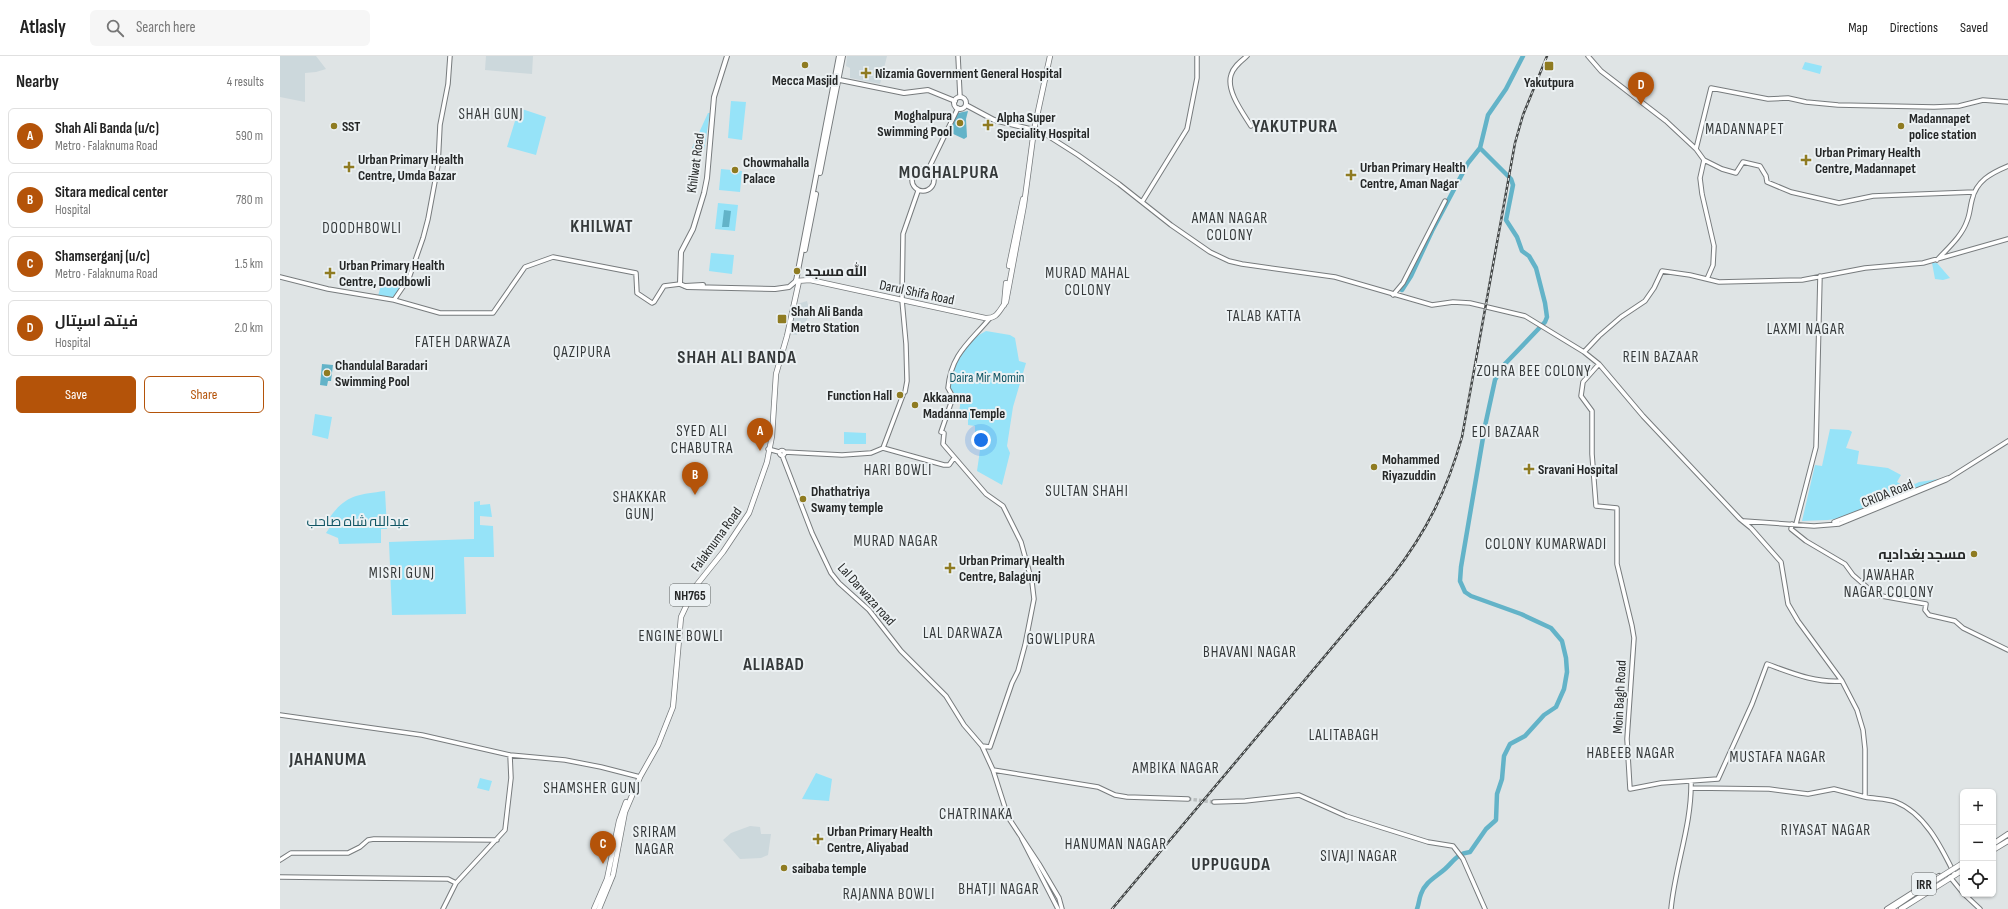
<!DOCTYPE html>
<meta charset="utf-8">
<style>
body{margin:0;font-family:"Sofia Sans Condensed",Cairo,sans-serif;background:#f6f6f6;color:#222}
.controls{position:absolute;right:12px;bottom:12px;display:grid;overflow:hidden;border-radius:6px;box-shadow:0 1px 3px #0004}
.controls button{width:36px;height:36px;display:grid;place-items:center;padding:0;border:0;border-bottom:1px solid #e0e0e0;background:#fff;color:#222;font:20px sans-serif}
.you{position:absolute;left:701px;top:384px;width:14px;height:14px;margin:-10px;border:3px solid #fff;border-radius:50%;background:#1a73e8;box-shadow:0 0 0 6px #1a73e833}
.badge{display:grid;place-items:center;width:26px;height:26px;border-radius:50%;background:#b45309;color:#fff;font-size:13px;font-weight:700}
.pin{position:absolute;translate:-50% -33px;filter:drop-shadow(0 1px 2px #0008)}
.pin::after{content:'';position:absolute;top:21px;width:14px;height:12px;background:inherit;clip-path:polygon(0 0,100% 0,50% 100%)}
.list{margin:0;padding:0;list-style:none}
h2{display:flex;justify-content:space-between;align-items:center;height:52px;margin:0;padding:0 16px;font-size:17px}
h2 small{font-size:13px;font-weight:400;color:#767676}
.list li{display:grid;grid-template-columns:26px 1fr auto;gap:12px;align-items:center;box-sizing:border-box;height:56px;margin:0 8px 8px;padding:0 8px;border:1px solid #e0e0e0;border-radius:6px}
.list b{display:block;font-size:15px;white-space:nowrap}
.list p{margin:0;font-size:13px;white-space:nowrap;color:#767676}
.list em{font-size:13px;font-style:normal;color:#767676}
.actions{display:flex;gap:8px;padding:12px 16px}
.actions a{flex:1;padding:9px 0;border:1px solid #b45309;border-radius:6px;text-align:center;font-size:14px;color:#b45309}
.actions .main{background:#b45309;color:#fff}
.icon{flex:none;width:22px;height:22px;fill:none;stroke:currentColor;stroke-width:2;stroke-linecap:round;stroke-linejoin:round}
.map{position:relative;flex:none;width:1728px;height:853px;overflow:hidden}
header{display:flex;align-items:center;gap:24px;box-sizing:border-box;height:56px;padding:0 20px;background:#fff;border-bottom:1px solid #e0e0e0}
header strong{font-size:19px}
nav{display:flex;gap:22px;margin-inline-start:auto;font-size:14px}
.search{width:280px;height:36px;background:#f6f6f6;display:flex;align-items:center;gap:10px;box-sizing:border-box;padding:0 14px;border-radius:6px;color:#767676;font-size:15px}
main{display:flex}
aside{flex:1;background:#fff}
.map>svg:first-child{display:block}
.built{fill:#ccd8dc}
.green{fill:#96e3f8}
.water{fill:#63b3c8}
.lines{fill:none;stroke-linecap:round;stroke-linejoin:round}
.river{stroke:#63b3c8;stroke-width:4.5}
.secondary-tunnel{stroke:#babebf;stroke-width:3.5;stroke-dasharray:3.5 2;stroke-linecap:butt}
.secondary-casing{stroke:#777b7d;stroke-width:5.5}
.primary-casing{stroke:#777b7d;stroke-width:6}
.highway-casing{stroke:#777b7d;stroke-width:6}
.secondary{stroke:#fff;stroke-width:3.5}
.primary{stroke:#fff;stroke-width:4}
.highway{stroke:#fff;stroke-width:4.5}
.rail-casing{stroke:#434646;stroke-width:2.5}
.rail{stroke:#ecf1f3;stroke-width:1;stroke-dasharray:3;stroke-linecap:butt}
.highway-bridge-casing{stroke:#777b7d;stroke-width:6;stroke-linecap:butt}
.highway-bridge{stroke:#fff;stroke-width:4.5}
.poi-dot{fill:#8f7b21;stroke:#ecf1f3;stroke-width:1.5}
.labels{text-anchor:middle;stroke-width:4;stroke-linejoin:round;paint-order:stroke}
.shield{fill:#ecf1f3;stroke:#616464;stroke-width:1}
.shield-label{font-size:13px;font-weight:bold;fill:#252727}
.poi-label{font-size:14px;font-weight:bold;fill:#252727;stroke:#ecf1f3;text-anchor:start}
.street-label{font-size:14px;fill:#252727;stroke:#ecf1f3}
.park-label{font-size:14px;fill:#105564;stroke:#ecf1f3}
.neighbourhood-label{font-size:15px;letter-spacing:1px;fill:#35393a;stroke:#ecf1f3}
.district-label{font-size:18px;font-weight:bold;letter-spacing:1px;fill:#35393a;stroke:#ecf1f3}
</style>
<header>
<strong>Atlasly</strong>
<div class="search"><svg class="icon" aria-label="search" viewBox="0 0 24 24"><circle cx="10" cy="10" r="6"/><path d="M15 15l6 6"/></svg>Search here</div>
<nav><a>Map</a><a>Directions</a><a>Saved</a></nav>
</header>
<main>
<aside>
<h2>Nearby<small>4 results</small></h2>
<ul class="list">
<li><span class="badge">A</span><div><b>Shah Ali Banda (u/c)</b><p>Metro · Falaknuma Road</p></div><em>590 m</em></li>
<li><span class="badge">B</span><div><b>Sitara medical center</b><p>Hospital</p></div><em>780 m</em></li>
<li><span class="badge">C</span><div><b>Shamserganj (u/c)</b><p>Metro · Falaknuma Road</p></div><em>1.5 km</em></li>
<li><span class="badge">D</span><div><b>فیتھ اسپتال</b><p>Hospital</p></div><em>2.0 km</em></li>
</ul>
<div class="actions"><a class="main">Save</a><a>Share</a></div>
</aside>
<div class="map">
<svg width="1728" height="853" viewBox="0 0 1728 853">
<rect width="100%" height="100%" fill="#dfe4e5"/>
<path class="built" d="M0,0h36l10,13 -10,3 -11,1v29l-25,-5z
M206,0h47l-1,18 -47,-4z
M567,0h40l-7,28 -30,-6v-10l-4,-2z
M527,245l3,11 -3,8 -9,7 -1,8 -7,-1 7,-30z
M470,770l10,1 1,7h10l-3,21 -7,3 -21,1 -17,-19 8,-7z"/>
<path class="green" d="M1525,6l17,4 -2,8 -18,-5z
M451,45l15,1 -4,38 -14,-2z
M239,52l27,9 -10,38 -29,-8z
M428,57h2l-6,37 -12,-2z
M441,113l21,2 -2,21 -21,-2z
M438,147l20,2 -3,26 -20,-2z
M431,197l23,2 -2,19 -23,-3z
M1652,207h5l13,15 -7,2 -8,-1z
M108,226l14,6 -8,12 -16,-4 3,-11h5z
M706,275l24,4 5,3 4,23 7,2 -13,44 -6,39 3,7 -8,32 -25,-14 3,-21 -1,-3 -4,-2v-19l-7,-1v-10l-9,-2 2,-15 -5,-2 -6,-9c6,-27 11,-43 36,-56z
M35,358l17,3 -4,22 -16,-4z
M1550,373l19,1 3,2 -6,16 13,3 -2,13 31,4 13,7 -4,7 10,6 5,-6 3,2 4,-2 20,-3 -92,38 -19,3 -26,1 13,-56 7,1z
M564,376l22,1v11h-22z
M105,435l2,38h-6v14l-42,1 -1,-6 -12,-5 6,-9 -4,-4c17,-25 28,-25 57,-29z
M200,445v4l10,-1 2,13 -12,-1v9l13,1 1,31h-30l2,57 -74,1 -3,-73 85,-3v-37z
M536,717l16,6 -3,22 -27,-2z
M200,722l12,3 -3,10 -12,-3z"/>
<path class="water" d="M688,55l-2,8 1,18 -3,2 -15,-7 9,-19z
M444,154l7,1 -2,16h-7z
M42,308l11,1 -2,16h-3l-1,5 -7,-1z"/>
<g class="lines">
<path class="river" d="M1122,234l9,-14 21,-45 36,-68 12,-15 8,-33 18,-26 17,-33
M1137,853c2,-5 2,-10 4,-15 4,-12 15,-17 24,-25 9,-8 11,-15 25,-17l16,-23 10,-9 1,-26 5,-15 2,-23 6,-12 15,-8 19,-21 12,-8 8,-18 3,-17 -1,-14 -4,-17 -11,-13 -30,-14 -50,-18 -6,-4 -5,-11 1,-14 24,-141 10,-46 7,-13 43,-45 2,-5 -2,-14 -9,-35 -7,-12 -7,-5 -5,-14 -11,-17 7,-35 -2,-6 -31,-31"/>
<path class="secondary-tunnel" d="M908,743l26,3"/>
<defs>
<path id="secondary" d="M678,0l2,40
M967,0c-6,5 -14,11 -16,19 -5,16 12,38 20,51
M1308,0l13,15 65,50 30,28 8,11 -4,18 2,16 12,52 -1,19 -6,14
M754,74l11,4 33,21 41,29 52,41 39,27 19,9 13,3 93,13 97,28 21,-3 17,1 55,13 59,36 15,12 44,52 97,103 11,9 30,34 7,42 10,17 44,60 15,29 6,20 2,19v48c10,2 21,1 31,5 30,12 46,47 59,73
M1416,93l15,-61 57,11 20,-1 18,4 32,3 96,2 25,-1 24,-6 25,2
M1424,104l18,9 14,4 7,-11 17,4 6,10 1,6 24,10 48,11 34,-7 101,-4
M632 124a11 11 0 1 1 22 0a11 11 0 1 1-22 0Z
M648,114l30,-62
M862,146l45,-73 10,-51v-22
M1657,204c11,-12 25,-24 30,-39 3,-7 3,-14 5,-21 4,-19 19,-27 36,-34
M0,221l48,12 66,11 46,13h53l32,-46 28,-10 83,16 1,20 15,10 2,-1 10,-16 16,-2
M1113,239l10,-12 42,-82
M114,244l15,-22 14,-40 5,-19 10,-54 2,-40 8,-41 2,-28
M1304,296l15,-16 22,-19 24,-16 9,-13 8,-17 28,4 29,7 83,-2 63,-12 58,-5 85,-24
M1319,308l-16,18 -2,14 11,15v43l4,52 21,2v56l15,62 2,12 -7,101 3,50 31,-6 57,-4 34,-75 15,-40c25,9 48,19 75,17
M625,336l2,-11 -1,-37 -4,-44 1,-66 15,-43
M603,392l20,-53
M488,393l11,3
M499.5 397a2.5 2.5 0 1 1 5 0a2.5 2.5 0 1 1-5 0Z
M504,396l58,3 29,-2 12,-5 61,17h5l5,-7
M502,399l30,78 19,40 8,10 30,27 32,41 45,45 18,29 18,21 11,24 15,47 31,47 20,34 3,11
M1464,465l70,5 25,-2 107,-44 62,-39
M1554,466l114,-44
M1512,468l-1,5 15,12 39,23 8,11 23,20 50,9 -1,6 4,5 26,6 8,7 45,22
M1516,468l20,-77 4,-171
M0,659l142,20 88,20 55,5 36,7 39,10
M702,690l8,1 22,-64 6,-12 7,-26 9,-46 -2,-17 -11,-40 -18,-36 -17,-12 -43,-50 1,-11 -3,-1 12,-35 -5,-9c3,-34 22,-46 42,-70
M713,714l105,17 17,8 12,2 61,2
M1411,732l78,1 39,5 26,-5 31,8
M934,746l31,-1 54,-6 47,21 34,11 48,15 25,4 10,13 22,50
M742,783l36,70
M0,804l11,-7h57l12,-6 8,-7 6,-1 123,1
M0,821l168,2 8,4
M1670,821l13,16
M1684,838l16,15
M163,853l13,-26 49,-53 6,-52 -1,-23
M1391,853c4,-43 21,-84 20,-128"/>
<path id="primary" d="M447,0l-13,41 -7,81 -3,15 -11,36 -12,23 -1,32 7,3 88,2 14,-2 7,-6 43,-225
M555,23l69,14 24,-3 27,11
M674 47a6 6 0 1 1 12 0a6 6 0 1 1-12 0Z
M686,49l28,15 40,10
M540,117l23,-117
M525,194l11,-56
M405,230l18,-1
M1607,853l52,-33"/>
<path id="highway" d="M729,210l14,-67
M516,225l14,-1 175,38c13,1 14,-8 21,-16l18,-97 10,-75 16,-74
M724,249l2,-22
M1713,788l15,-10
M1713,794l15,-9
M314,853l13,-30 12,-58 7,-19
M319,853l14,-34 12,-63 15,-35 18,-32 15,-38 8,-90 14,-30 28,-35 26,-39 18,-51 5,-26 4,-62 11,-38 12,-55
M1611,853l24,-16
M1621,853l62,-39"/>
</defs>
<use href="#secondary" class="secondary-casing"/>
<use href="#primary" class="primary-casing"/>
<use href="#highway" class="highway-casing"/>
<use href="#secondary" class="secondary"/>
<use href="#primary" class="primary"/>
<use href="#highway" class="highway"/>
<defs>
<path id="rail" d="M832,853l281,-334c34,-44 54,-85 69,-138l53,-294 8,-28 24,-59"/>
</defs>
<use href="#rail" class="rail-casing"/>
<use href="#rail" class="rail"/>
<defs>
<path id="highway-bridge" d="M1635,837l48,-30"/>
</defs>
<use href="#highway-bridge" class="highway-bridge-casing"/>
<use href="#highway-bridge" class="highway-bridge"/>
</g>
<g class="poi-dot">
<circle cx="525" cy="9" r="4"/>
<rect x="1264" y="5" width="10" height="10" rx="2"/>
<path d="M584 11h4v4h4v4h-4v4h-4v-4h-4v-4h4z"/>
<circle cx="680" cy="67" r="4"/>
<path d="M706 63h4v4h4v4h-4v4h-4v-4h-4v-4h4z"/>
<circle cx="54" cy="70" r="4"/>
<circle cx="1621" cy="70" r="4"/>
<path d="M1524 98h4v4h4v4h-4v4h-4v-4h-4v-4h4z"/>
<path d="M67 105h4v4h4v4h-4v4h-4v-4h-4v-4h4z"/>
<circle cx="455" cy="114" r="4"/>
<path d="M1069 113h4v4h4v4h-4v4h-4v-4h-4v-4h4z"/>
<circle cx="517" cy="215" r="4"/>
<path d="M48 211h4v4h4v4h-4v4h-4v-4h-4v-4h4z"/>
<rect x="497" y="258" width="10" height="10" rx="2"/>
<circle cx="47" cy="317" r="4"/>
<circle cx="620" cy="339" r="4"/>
<circle cx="635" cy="349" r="4"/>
<circle cx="1094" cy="411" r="4"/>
<path d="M1247 407h4v4h4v4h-4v4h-4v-4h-4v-4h4z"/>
<circle cx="523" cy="443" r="4"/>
<circle cx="1694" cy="498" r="4"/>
<path d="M668 506h4v4h4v4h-4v4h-4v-4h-4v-4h4z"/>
<path d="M536 777h4v4h4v4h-4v4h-4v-4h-4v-4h4z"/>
<circle cx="504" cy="812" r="4"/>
</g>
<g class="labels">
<g class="shield">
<rect x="390" y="528" width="40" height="22" rx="3"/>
<rect x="1632" y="817" width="24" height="22" rx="3"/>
</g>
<g class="shield-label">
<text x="410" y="544">NH765</text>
<text x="1644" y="833">IRR</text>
</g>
<g class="poi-label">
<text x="595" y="22">Nizamia Government General Hospital</text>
<text x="525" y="29" text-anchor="middle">Mecca Masjid</text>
<text x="1269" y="31" text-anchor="middle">Yakutpura</text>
<text x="672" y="64" text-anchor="end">Moghalpura<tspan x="672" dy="16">Swimming Pool</tspan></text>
<text x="717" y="66">Alpha Super<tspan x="717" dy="16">Speciality Hospital</tspan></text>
<text x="1629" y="67">Madannapet<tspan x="1629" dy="16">police station</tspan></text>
<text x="62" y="75">SST</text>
<text x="1535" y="101">Urban Primary Health<tspan x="1535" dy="16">Centre, Madannapet</tspan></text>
<text x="78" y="108">Urban Primary Health<tspan x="78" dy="16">Centre, Umda Bazar</tspan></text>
<text x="463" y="111">Chowmahalla<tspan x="463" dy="16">Palace</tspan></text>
<text x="1080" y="116">Urban Primary Health<tspan x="1080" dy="16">Centre, Aman Nagar</tspan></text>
<text x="59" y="214">Urban Primary Health<tspan x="59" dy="16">Centre, Doodbowli</tspan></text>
<text x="525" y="220">الله مسجد</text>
<text x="511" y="260">Shah Ali Banda<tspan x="511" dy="16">Metro Station</tspan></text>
<text x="55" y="314">Chandulal Baradari<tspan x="55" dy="16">Swimming Pool</tspan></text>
<text x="612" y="344" text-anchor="end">Function Hall</text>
<text x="643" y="346">Akkaanna<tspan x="643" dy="16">Madanna Temple</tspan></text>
<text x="1102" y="408">Mohammed<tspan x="1102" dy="16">Riyazuddin</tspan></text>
<text x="1258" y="418">Sravani Hospital</text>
<text x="531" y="440">Dhathatriya<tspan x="531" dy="16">Swamy temple</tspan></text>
<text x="1686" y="503" text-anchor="end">مسجد بغدادیہ</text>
<text x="679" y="509">Urban Primary Health<tspan x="679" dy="16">Centre, Balagunj</tspan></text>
<text x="547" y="780">Urban Primary Health<tspan x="547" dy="16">Centre, Aliyabad</tspan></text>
<text x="512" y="817">saibaba temple</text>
</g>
<g class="street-label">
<text transform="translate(415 107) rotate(-82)" y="5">Khilwat Road</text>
<text transform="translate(637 236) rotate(12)" y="5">Darul Shifa Road</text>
<text transform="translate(1607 437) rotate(-22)" y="5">CRIDA Road</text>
<text transform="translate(436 483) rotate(-54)" y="5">Falaknuma Road</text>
<text transform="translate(587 538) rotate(48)" y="5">Lal Darwaza road</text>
<text transform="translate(1339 641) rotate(-87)" y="5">Moin Bagh Road</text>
</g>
<g class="park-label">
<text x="707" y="326">Daira Mir Momin</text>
<text x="78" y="470">عبداللہ شاہ صاحب</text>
</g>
<g class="neighbourhood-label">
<text x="211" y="63">SHAH GUNJ</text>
<text x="1465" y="78">MADANNAPET</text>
<text x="950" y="167">AMAN NAGAR<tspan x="950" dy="17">COLONY</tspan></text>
<text x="82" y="177">DOODHBOWLI</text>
<text x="808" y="222">MURAD MAHAL<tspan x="808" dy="17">COLONY</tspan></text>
<text x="984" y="265">TALAB KATTA</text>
<text x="1526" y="278">LAXMI NAGAR</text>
<text x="183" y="291">FATEH DARWAZA</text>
<text x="302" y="301">QAZIPURA</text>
<text x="1381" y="306">REIN BAZAAR</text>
<text x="1254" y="320">ZOHRA BEE COLONY</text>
<text x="422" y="380">SYED ALI<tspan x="422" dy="17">CHABUTRA</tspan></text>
<text x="1226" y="381">EDI BAZAAR</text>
<text x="618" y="419">HARI BOWLI</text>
<text x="807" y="440">SULTAN SHAHI</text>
<text x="360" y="446">SHAKKAR<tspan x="360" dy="17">GUNJ</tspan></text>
<text x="616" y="490">MURAD NAGAR</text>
<text x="1266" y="493">COLONY KUMARWADI</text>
<text x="122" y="522">MISRI GUNJ</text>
<text x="1609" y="524">JAWAHAR<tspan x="1609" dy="17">NAGAR COLONY</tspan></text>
<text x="683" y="582">LAL DARWAZA</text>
<text x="401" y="585">ENGINE BOWLI</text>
<text x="781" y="588">GOWLIPURA</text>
<text x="970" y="601">BHAVANI NAGAR</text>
<text x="1064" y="684">LALITABAGH</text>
<text x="1351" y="702">HABEEB NAGAR</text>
<text x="1498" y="706">MUSTAFA NAGAR</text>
<text x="896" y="717">AMBIKA NAGAR</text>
<text x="312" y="737">SHAMSHER GUNJ</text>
<text x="696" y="763">CHATRINAKA</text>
<text x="1546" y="779">RIYASAT NAGAR</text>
<text x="375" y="781">SRIRAM<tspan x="375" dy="17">NAGAR</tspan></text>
<text x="836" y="793">HANUMAN NAGAR</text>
<text x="1079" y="805">SIVAJI NAGAR</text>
<text x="719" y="838">BHATJI NAGAR</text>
<text x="609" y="843">RAJANNA BOWLI</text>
</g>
<g class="district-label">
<text x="1015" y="76">YAKUTPURA</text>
<text x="669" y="122">MOGHALPURA</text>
<text x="322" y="176">KHILWAT</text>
<text x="457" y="307">SHAH ALI BANDA</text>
<text x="494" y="614">ALIABAD</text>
<text x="48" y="709">JAHANUMA</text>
<text x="951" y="814">UPPUGUDA</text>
</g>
</g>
</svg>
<div class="controls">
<button>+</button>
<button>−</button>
<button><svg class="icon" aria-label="locate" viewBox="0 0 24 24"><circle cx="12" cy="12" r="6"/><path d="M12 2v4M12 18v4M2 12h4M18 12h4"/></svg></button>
</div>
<div class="you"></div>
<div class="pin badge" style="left:480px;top:395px">A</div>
<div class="pin badge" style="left:415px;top:439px">B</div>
<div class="pin badge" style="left:323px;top:808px">C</div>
<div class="pin badge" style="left:1361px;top:49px">D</div>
</div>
</main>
